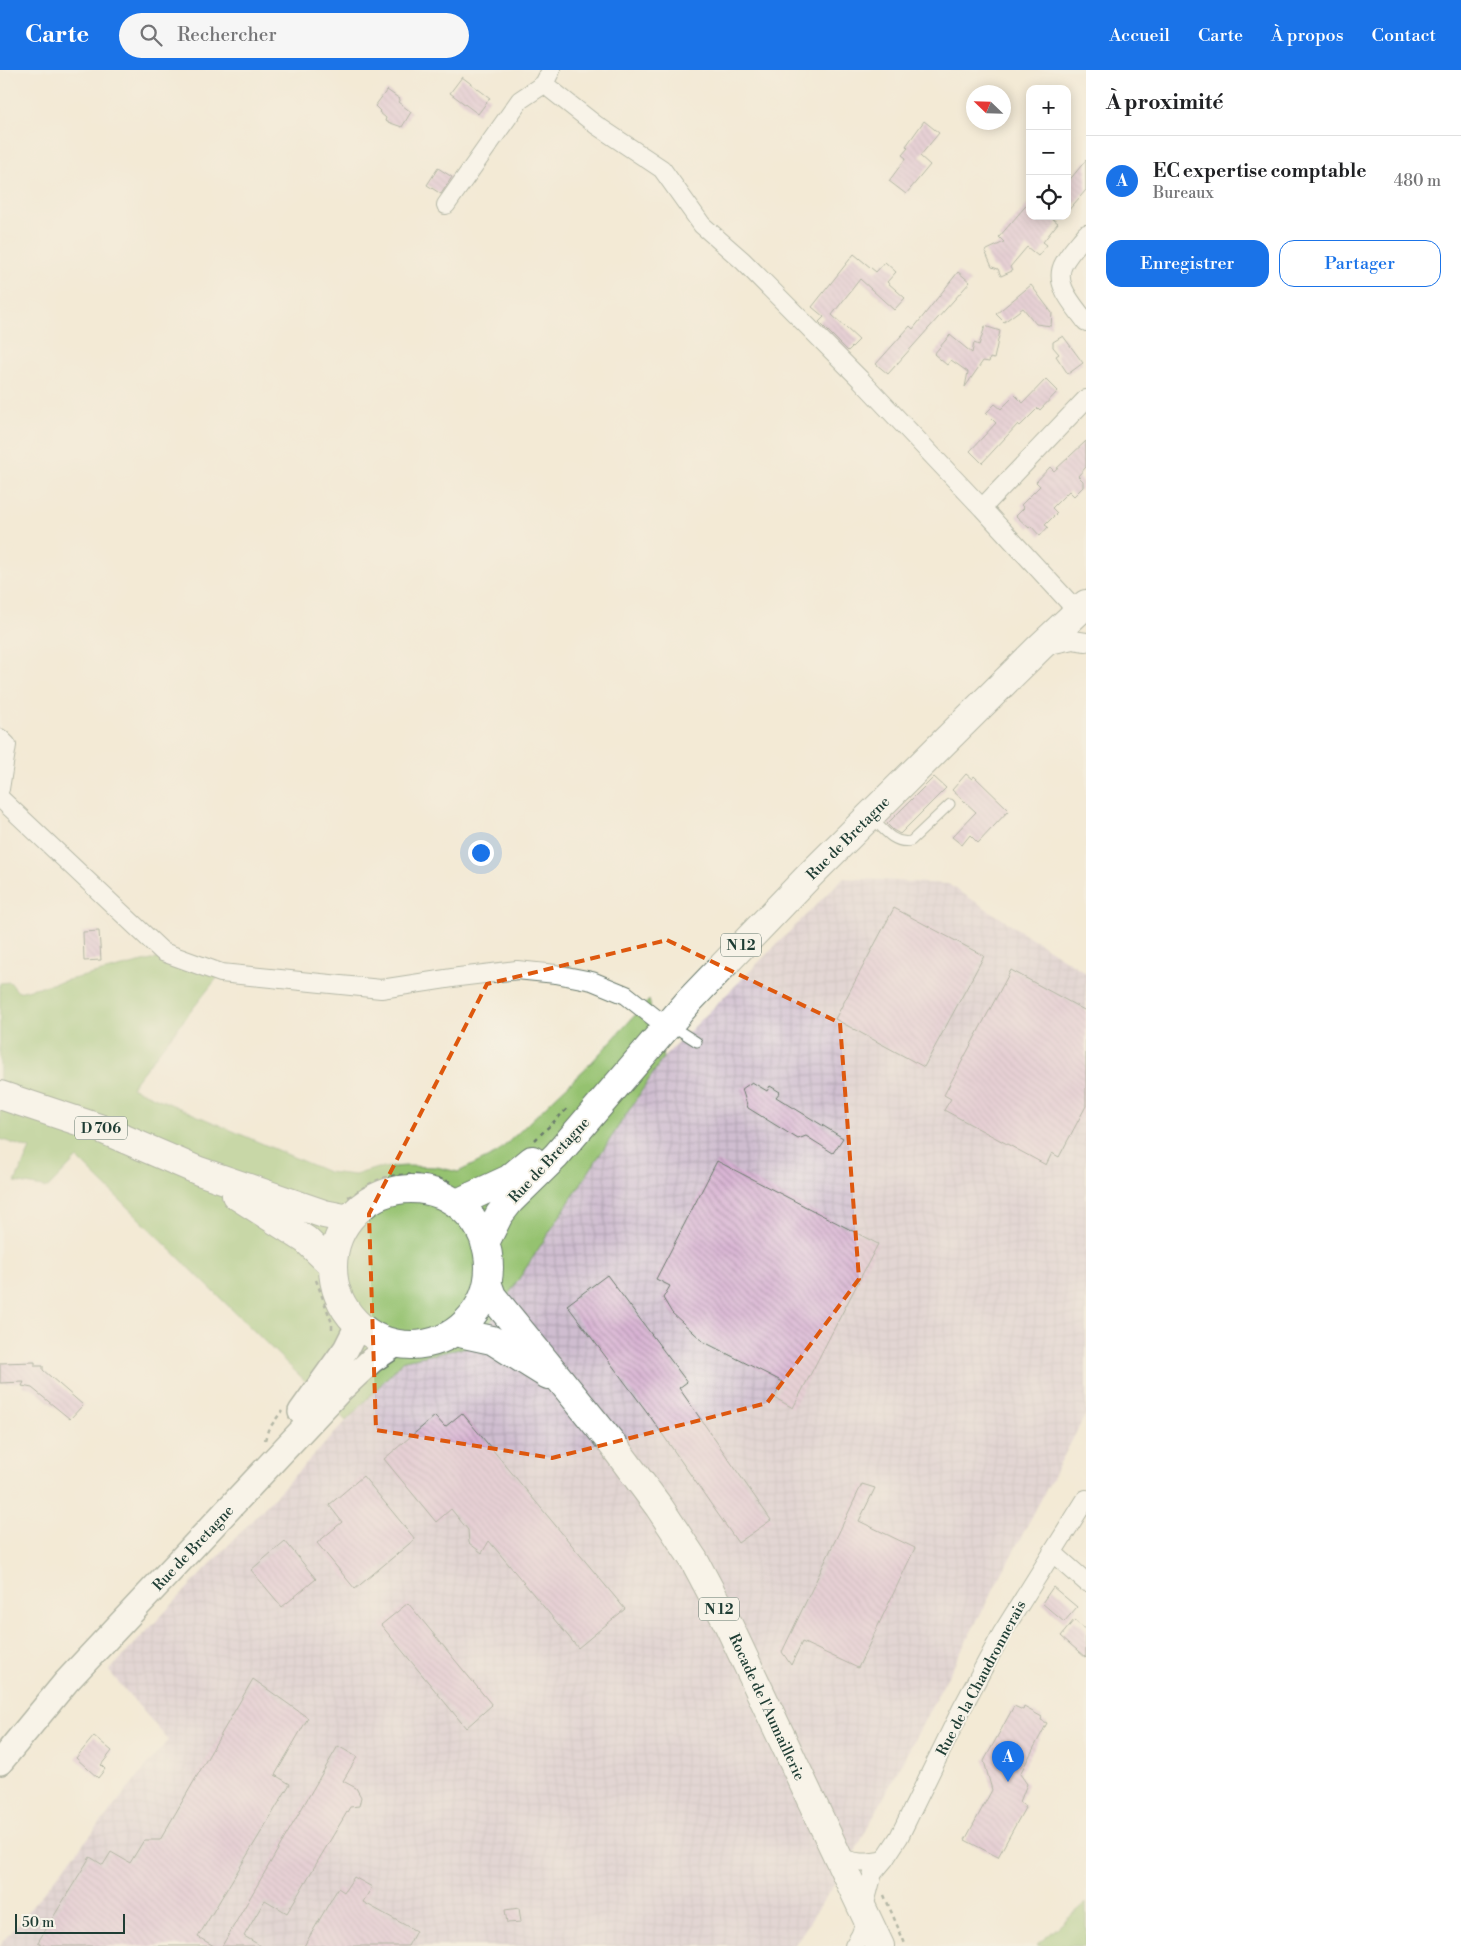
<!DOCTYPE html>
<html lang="fr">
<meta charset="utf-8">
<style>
body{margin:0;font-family:"Libre Bodoni",serif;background:#f6f6f6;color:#202124}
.controls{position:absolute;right:15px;top:15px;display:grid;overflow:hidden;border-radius:10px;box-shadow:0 2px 12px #0003}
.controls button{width:45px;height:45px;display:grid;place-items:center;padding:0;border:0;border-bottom:1px solid #e0e0e0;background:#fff;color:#202124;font:25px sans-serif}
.compass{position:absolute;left:966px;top:15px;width:45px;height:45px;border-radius:50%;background:#fff;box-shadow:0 2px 12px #0003;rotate:293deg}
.scale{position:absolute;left:15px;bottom:12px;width:110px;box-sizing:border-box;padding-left:5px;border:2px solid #1f3d34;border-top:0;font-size:14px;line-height:18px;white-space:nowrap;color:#1f3d34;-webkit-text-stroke:4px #f7f3e8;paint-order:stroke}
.you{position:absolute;left:480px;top:782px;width:18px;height:18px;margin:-12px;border:4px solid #fff;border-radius:50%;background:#1a73e8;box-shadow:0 0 0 8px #1a73e833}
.badge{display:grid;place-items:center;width:32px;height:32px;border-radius:50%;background:#1a73e8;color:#fff;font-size:16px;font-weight:700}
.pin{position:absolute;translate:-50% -41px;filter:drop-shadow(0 1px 2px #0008)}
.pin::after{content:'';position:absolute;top:26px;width:18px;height:15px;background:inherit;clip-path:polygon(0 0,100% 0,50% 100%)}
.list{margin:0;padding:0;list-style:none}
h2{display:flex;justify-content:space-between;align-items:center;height:65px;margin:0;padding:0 20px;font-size:21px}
h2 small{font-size:16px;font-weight:400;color:#757577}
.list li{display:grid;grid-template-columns:32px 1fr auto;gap:15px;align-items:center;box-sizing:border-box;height:90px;padding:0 20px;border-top:1px solid #e0e0e0}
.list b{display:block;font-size:19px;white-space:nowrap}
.list p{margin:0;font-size:16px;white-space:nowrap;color:#757577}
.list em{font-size:16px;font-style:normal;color:#757577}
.actions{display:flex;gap:10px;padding:15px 20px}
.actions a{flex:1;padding:11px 0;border:1px solid #1a73e8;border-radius:15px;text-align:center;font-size:18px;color:#1a73e8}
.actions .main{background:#1a73e8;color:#fff}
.icon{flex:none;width:28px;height:28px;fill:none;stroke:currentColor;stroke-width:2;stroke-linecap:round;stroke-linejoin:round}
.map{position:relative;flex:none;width:1086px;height:1876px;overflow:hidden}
header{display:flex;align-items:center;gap:30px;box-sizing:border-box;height:70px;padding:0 25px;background:#1a73e8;color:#fff}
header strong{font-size:24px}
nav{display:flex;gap:28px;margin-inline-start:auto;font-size:18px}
.search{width:350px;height:45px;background:#f6f6f6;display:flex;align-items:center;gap:12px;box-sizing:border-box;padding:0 18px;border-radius:28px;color:#757577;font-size:19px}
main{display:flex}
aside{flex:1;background:#fff}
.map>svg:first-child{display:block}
.industrial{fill:url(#industrial-grid)}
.green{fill:#95c270;stroke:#5a8052}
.building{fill:url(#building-back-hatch)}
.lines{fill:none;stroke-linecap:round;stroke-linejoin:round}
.service-casing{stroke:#697a6c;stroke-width:11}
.minor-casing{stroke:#697a6c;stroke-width:20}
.secondary-casing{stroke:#697a6c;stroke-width:28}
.primary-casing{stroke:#697a6c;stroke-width:30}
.path{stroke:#697a6c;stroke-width:2.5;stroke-dasharray:4 4;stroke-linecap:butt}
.service{stroke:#fff;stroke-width:9}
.minor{stroke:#fff;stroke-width:18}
.secondary{stroke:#fff;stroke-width:25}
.primary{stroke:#fff;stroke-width:28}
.marked{fill:none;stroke:#de580e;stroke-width:4;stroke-dasharray:10 6;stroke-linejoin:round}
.labels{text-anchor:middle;stroke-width:4;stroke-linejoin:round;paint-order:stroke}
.shield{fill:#f7f3e8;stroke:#60746a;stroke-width:1}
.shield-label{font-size:14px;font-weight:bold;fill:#1f3d34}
.street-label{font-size:15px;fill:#1f3d34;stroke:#f7f3e8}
</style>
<header>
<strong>Carte</strong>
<div class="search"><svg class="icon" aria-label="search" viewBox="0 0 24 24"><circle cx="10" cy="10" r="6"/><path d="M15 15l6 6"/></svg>Rechercher</div>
<nav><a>Accueil</a><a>Carte</a><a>À propos</a><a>Contact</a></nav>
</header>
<main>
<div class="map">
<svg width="1086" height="1876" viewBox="0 0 1086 1876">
<defs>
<pattern id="industrial-grid" width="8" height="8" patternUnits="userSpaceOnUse" patternTransform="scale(1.25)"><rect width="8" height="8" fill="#cfbdd0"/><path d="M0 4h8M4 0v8" fill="none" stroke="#b1a3b3"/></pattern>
<pattern id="building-back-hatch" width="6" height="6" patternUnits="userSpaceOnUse" patternTransform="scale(1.25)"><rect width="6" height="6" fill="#d7b0d3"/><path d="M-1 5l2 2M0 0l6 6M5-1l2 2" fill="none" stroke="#ae90ac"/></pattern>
</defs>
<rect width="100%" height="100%" fill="#f7f3e8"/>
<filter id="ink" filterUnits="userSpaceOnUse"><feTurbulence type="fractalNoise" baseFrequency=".02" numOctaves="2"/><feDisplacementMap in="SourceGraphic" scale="10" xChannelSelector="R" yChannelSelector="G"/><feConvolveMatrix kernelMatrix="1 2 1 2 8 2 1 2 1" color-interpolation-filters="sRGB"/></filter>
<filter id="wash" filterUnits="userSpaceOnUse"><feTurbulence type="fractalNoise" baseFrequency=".0096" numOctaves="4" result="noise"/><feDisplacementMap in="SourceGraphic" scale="20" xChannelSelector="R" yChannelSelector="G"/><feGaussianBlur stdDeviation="1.12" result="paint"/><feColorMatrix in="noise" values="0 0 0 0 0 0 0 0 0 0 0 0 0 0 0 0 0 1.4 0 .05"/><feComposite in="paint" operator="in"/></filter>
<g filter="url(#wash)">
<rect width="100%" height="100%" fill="#f3ead5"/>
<path class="industrial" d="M843,808l105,6 138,89v441l-231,438 -61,94h-794l168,-206 -59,-69 295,-311 71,-14 188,-288z"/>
<path class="green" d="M160,888l19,11 42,4 -90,114 197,85 27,3 22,-7 30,-2 30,1 21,5 39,-19 94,-90 58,-63 14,58 -188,288 -71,14 -58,61 -269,-263 -29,30 -33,-6 15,-33 -30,-10v-156l10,-1 8,10z
M1086,1833v43h-50z"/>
<g id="blocks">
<path class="building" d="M462,7l28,21 -12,16 -28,-21z
M387,20l13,9 -2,3 13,10 -9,15 -17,-6 1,-3 -7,-6 1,-1 -5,-5z
M924,51l15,12 -19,23 10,9 -24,29 -17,-13 17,-23 -4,-3 6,-7 -2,-2z
M1086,90v30l-19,22v-29z
M438,98l14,9 -11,17 -14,-9z
M1030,131v15h19l9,7 -15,19 4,3 -9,11 -11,-9 -17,20 2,4 -11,5 -3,-7 -6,-2 -7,-16 19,-9 -5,-5z
M854,184l22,18 9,-10 11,10 -9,10 18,16 -11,12 -34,-31 -28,36 27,25 -11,11 -29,-29 5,-5 -12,-10z
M958,202l12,10 -82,92 -12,-10 34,-38 3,3z
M1031,215l21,28 -1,13 -15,-2 -13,-16 -19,14 -8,-8z
M985,256l15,5 -6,28 -4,-1 -1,4 -6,-1 -18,26 3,-15 -17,-12 -4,5 -13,-11 16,-19 22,18 2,-10 5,2z
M1063,266l20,27 -15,11 -12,-18 3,-2 -6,-7v-5z
M1046,309l12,12 -18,19 -2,-2 -18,18 -2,-2 -36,39 -12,-12 26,-28 -10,-10 9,-9 6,5 14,-14 8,8z
M1086,371v26l-8,9 5,5v6l-9,9 -5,-5 -17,17 5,5 -12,12 3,2 -8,9 -9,-10 -2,2 -13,-12 8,-8 -3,-3 19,-19 -4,-4 14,-15 4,4z
M966,704l6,5 2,-3 35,34 -31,33 -8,-8 -8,10 -10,-8 24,-25 -24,-22z
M934,707l12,11 -46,46 -7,-4 -6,-6z
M894,838l90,48 -60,111 -89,-48z
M99,861l2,29 -17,1 -1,-29z
M1011,900l75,41v95l-27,51 -7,-4 -6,12 -102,-55 7,-11 -7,-4z
M752,1012l15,9 3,-5 10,6 -4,5 67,41 -10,15 -27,-17 -8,3 -50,-31 -6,-19z
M717,1091l161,83 -85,164 -18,-10 8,-16 -79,-40 -32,-29 -9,-15 7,-12 -14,-7z
M607,1205l80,107 -8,6 92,132 -33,23 -91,-131 -80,-107z
M35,1292v4h8v4l40,35 -13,14 -38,-31 -10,-2 2,-4 -24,1v-20z
M462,1343l163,196 -47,39 -89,-107 -7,12 -13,-10 -1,-13 -17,-21 -15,13 -52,-63 51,-43 10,11z
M363,1406l52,63 -60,50 -38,-46 25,-21 -13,-17z
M862,1414l13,4 -16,33 56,27 -57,120 -56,-26 -11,23 -9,-13z
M285,1471l31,38 -34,28 -31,-37z
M1053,1517l24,20 -13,15 -22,-19z
M408,1533l84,102 -26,23 -85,-103z
M1074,1550l12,10v28l-25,-22z
M253,1609l55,39 -33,57 15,9 -92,153 16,9h-169l-7,-4 52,-85 13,8 8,-13 19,11 14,-23h16z
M1014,1636l9,4 1,-3 18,10 -1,3 6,3 -27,51 7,10 -7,18 6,4 -28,51 -33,-17 27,-50 -8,-29z
M94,1666l18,15 -11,14 4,4 -7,9 -22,-20z
M338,1676l19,11 -14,24 13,7 5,9 -2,9 -9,1 -63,106 -22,-13 -21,36 17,10h-39z
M354,1807l18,10 -9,15 53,29 -8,15h-104l34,-58 6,4z
M519,1838l2,14 -14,1 -2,-13z"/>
</g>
</g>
<g filter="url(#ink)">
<use href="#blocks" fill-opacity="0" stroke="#697a6c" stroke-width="1"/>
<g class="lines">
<defs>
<path id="service" d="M872,748c11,11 22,27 39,23l39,-37
M672,956l25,16"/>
<path id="minor" d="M551,0l-7,14 52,41 66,44 40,56 41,36 117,118 122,129
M446,135l74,-105 24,-16
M1086,164c-7,9 -16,18 -22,29 -12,21 11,43 22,59
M1078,542l-96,-104 104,-109
M1045,576l28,-6 13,2
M0,668l7,7 -7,44
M0,728l163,154 58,21 160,16 78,-12 58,-7 39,4 36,7 34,14 33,26 8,3
M1052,1482l34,30
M838,1786c17,8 28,8 46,4l-11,13 -10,38
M884,1790l15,-23 63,-129 40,-75 84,-134
M854,1876l6,-10 7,-18"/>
<path id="secondary" d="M301,1342l45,-63 12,-24
M0,1692l66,-80 275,-293 31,-29 24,-16"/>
<path id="primary" d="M0,1025l99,33 100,43 125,43 25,5
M333 1197a78 78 0 1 1 156 0a78 78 0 1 1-156 0Z
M236,1125l70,45 26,25
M457,1133l52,-24 23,-19
M485,1173l14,-28 11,-14 46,-45 133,-155 121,-126 229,-227 47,-44
M488,1215l4,11 118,145 49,66 35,53 35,66 151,320
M455,1262l37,8 56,35"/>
</defs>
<use href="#service" class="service-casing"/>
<use href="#minor" class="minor-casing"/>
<use href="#secondary" class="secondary-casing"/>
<use href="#primary" class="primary-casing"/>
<path class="path" d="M535,1070l32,-31
M348,1127c8,-3 15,-10 23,-14 26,-13 53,-9 80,-1
M316,1210l16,43v8
M265,1370l3,-10 14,-19
M884,1825l22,51"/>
<use href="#service" class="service"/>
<use href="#minor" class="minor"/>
<use href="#secondary" class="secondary"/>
<use href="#primary" class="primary"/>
</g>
</g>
<path d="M0 0H1086V1876H0ZM667,870l173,83 19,256 -92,124 -215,55 -176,-28 -7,-216 118,-230z" fill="#f3ead5" fill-opacity=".55" fill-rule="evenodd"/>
<path class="marked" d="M667,870l173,83 19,256 -92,124 -215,55 -176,-28 -7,-216 118,-230z"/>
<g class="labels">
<g class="shield">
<rect x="721" y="863.5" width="40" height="23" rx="4"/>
<rect x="75" y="1046.5" width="52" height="23" rx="4"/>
<rect x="699" y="1527.5" width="40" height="23" rx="4"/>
</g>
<g class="shield-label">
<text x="741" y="880">N 12</text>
<text x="101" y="1063">D 706</text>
<text x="719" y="1544">N 12</text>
</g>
<g class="street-label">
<text transform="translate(848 768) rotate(-45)" y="5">Rue de Bretagne</text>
<text transform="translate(549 1090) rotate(-47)" y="5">Rue de Bretagne</text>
<text transform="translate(193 1478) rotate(-47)" y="5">Rue de Bretagne</text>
<text transform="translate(981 1608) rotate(-62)" y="5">Rue de la Chaudronnerais</text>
<text transform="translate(767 1637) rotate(65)" y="5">Rocade de l'Aumaillerie</text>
</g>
</g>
</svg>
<div class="controls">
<button>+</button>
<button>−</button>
<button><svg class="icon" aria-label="locate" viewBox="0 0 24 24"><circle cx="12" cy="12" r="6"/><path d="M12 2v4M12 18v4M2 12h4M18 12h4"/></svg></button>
</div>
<svg class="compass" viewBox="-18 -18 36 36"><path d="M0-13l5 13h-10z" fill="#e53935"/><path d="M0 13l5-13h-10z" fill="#757577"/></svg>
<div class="scale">50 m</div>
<div class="you"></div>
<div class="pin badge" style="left:1008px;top:1712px">A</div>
</div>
<aside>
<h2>À proximité<small></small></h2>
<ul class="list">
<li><span class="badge">A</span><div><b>EC expertise comptable</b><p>Bureaux</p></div><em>480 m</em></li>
</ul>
<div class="actions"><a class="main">Enregistrer</a><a>Partager</a></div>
</aside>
</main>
